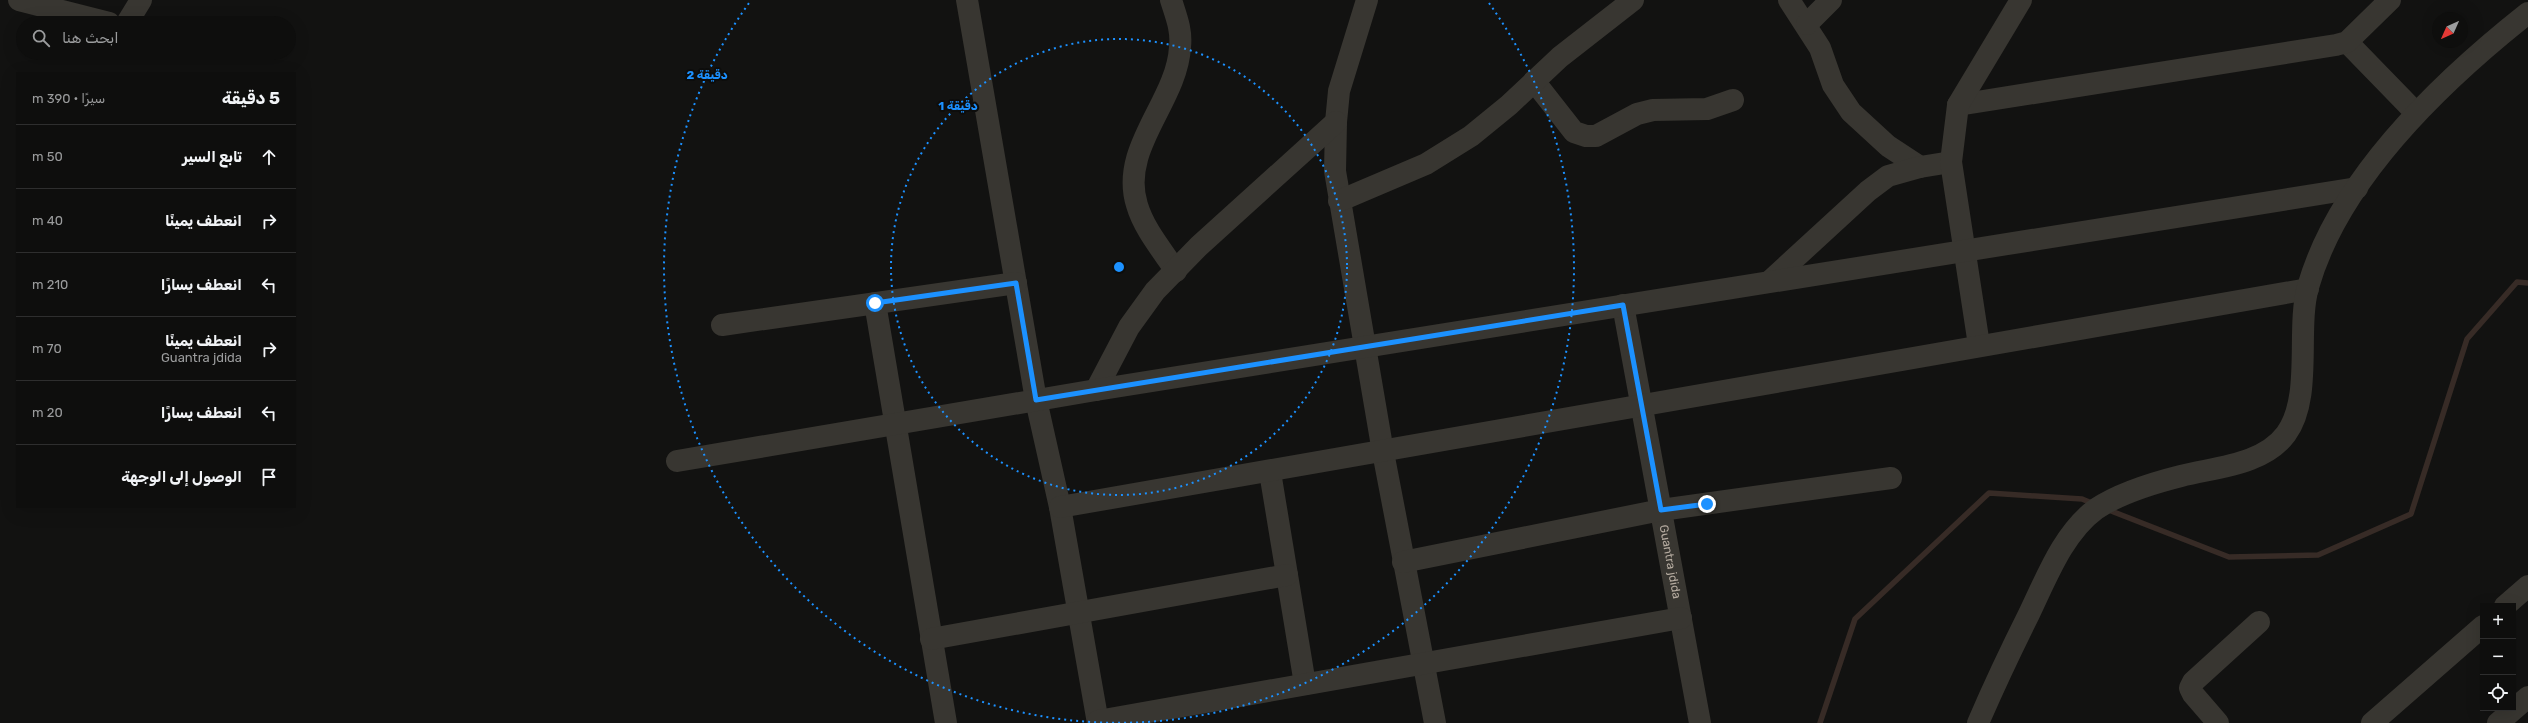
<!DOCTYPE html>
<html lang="ar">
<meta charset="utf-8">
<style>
body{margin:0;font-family:Rubik,Cairo,sans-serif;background:#171716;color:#f1f3f6;direction:rtl}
.controls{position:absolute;right:12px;bottom:12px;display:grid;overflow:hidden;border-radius:0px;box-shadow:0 4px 16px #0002}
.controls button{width:36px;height:36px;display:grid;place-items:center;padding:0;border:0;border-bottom:1px solid #2e2e2e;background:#0e0e0d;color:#f1f3f6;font:20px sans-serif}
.compass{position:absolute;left:2432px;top:12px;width:36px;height:36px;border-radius:50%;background:#0e0e0d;box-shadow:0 4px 16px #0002;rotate:225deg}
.stop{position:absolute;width:12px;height:12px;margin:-9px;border:3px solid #1c91ff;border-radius:50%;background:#fff}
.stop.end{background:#1c91ff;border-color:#fff;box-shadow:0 1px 4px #0008}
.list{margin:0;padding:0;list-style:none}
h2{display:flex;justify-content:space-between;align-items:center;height:52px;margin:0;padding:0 16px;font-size:17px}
h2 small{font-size:13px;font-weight:400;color:#9b9c9d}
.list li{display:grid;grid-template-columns:26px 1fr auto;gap:12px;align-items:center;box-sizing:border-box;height:64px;padding:0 16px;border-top:1px solid #2e2e2e}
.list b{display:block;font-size:15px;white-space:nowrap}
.list p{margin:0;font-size:13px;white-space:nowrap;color:#9b9c9d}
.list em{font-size:13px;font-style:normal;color:#9b9c9d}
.icon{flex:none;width:22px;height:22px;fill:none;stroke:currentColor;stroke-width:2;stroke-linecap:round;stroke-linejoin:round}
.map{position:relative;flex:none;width:2528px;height:723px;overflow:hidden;direction:ltr}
.search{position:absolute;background:#0e0e0d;box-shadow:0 4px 16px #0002;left:16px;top:16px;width:280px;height:44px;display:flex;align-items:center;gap:10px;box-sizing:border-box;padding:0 14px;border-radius:22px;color:#9b9c9d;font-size:15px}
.panel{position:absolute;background:#0e0e0d;box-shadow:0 4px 16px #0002;left:16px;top:72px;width:280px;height:436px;border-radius:0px;direction:rtl}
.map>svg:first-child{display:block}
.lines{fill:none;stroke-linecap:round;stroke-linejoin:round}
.stream{stroke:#372b26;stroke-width:5.5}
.minor{stroke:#383631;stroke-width:22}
.route{stroke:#1c91ff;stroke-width:5}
.ring{fill:none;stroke:#1c91ff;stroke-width:2;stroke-dasharray:2 4}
.labels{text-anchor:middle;stroke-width:4;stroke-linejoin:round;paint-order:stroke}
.street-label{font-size:12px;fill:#b5aba0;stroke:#0d0d0c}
.centre{fill:#1c91ff;stroke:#0d0d0c;stroke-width:2}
.ring-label{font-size:12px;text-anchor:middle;font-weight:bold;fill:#1c91ff;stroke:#0d0d0c;stroke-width:4;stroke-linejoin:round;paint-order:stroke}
</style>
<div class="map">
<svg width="2528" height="723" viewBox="0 0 2528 723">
<rect width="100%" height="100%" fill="#121211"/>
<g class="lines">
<path class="stream" d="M2106,509l123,48 89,-2 93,-41 56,-175 50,-57 11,1
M1820,723l35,-104 134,-126 93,6 12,5"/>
<g class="minor">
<path d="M19,0l90,23"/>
<path d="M967,0l69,400 24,107 38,216"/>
<path d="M1171,0c5,16 11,30 9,47 -3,55 -61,101 -43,158 7,24 25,45 39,66"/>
<path d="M1367,0l-28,91 -3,31 -1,49 48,281 52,271"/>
<path d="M1789,0l31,48 13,37 18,27 37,34 32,21"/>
<path d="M127,23l14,-23"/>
<path d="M1807,24l24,-24"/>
<path d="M2347,42l69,71"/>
<path d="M1534,81l40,51 12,4h10l41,-22 16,-4 54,-1 26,-9"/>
<path d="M1958,105l378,-60 11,-3 43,-42"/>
<path d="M1339,201l87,-37 45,-28 38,-31 51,-48 73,-57"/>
<path d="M1770,281l98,-90 20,-15 32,-9 31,-5"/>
<path d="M875,303l71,420"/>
<path id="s1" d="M1623,305l77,418"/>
<path d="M722,325l294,-42"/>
<path d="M1979,345l-28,-183 7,-57 63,-105"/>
<path d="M1096,390l33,-63 26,-36 44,-45 137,-124"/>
<path d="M677,461l419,-71 1261,-202"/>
<path d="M1270,472l35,212"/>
<path d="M1060,507l1248,-218"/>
<path d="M1403,562l258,-52 230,-32"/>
<path d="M2505,606l23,-20"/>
<path d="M931,639l356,-64"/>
<path d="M1098,721l583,-103"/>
<path d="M1978,723c16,-37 33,-73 51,-109 17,-35 34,-81 67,-105 24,-16 57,-26 85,-33 35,-9 82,-11 105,-42 27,-37 10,-104 22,-147 31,-109 134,-206 220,-274"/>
<path d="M2218,723l-25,-29 -3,-6 3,-6 66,-60"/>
<path d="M2372,723l111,-97"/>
<path d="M2498,723l30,-26"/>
</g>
</g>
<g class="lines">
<path class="route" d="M875,303l141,-20 20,117 587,-95 38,205 46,-6"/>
</g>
<g class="ring">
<circle cx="1119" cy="267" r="228"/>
<path d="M1489 3A455 455 0 1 1 749 3"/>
</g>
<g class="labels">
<g class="street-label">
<text dy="4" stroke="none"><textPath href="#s1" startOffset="261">Guantra jdida</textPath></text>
</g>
</g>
<circle cx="1119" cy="267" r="6" class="centre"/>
<g class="ring-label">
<text x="707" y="79">2 دقيقة</text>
<text x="958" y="110">1 دقيقة</text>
</g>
</svg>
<div class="controls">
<button>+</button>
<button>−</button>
<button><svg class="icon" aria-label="locate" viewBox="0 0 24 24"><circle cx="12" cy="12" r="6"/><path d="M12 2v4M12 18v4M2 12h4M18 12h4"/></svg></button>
</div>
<svg class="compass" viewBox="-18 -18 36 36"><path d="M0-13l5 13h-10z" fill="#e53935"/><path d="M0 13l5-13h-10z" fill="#9b9c9d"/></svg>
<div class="stop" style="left:875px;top:303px"></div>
<div class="stop end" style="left:1707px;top:504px"></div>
<div class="search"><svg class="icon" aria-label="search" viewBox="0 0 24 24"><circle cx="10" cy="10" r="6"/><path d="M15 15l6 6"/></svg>ابحث هنا</div>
<section class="panel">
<h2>5 دقيقة<small>سيرًا · 390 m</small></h2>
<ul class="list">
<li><svg class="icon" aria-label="ahead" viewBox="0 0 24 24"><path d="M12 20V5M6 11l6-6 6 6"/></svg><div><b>تابع السير</b></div><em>50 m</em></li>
<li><svg class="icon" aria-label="right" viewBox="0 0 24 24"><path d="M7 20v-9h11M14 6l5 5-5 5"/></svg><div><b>انعطف يمينًا</b></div><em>40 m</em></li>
<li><svg class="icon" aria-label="left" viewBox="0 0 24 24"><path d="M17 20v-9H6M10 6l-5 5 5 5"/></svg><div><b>انعطف يسارًا</b></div><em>210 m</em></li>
<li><svg class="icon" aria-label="right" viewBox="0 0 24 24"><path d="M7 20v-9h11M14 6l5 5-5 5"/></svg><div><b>انعطف يمينًا</b><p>Guantra jdida</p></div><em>70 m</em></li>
<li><svg class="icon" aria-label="left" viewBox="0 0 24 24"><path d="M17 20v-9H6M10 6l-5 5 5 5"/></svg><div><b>انعطف يسارًا</b></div><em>20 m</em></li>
<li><svg class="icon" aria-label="arrive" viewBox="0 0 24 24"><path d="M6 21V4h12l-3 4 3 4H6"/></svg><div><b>الوصول إلى الوجهة</b></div></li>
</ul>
</section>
</div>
